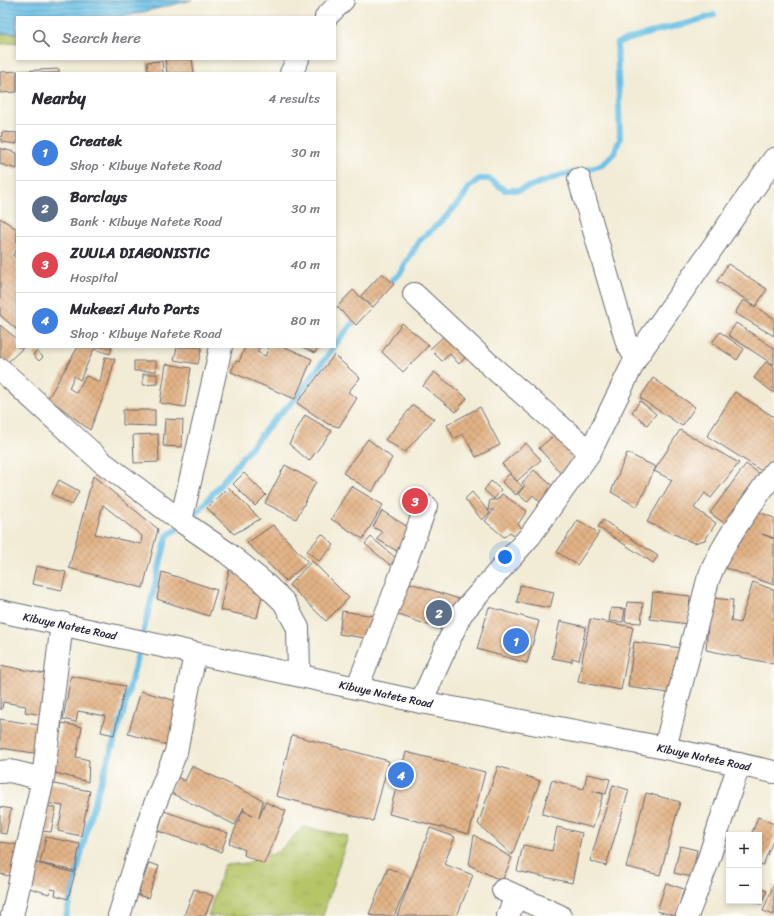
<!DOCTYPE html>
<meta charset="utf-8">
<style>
body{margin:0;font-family:Sriracha,sans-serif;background:#f2f2f3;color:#2b2b33}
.controls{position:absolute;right:12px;bottom:12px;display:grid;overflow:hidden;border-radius:0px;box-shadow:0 2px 6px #0003}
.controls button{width:36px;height:36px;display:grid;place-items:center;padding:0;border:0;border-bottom:1px solid #e1e1e2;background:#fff;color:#2b2b33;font:20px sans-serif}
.you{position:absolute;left:505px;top:557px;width:14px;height:14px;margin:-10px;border:3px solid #fff;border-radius:50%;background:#1a73e8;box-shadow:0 0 0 6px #1a73e833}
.badge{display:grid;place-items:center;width:26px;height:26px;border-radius:50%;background:#b5179e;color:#fff;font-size:13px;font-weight:700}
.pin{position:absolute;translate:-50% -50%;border:2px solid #fff;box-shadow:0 1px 4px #0006}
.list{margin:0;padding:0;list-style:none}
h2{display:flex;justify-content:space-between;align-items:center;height:52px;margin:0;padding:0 16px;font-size:17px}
h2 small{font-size:13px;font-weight:400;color:#7c7c81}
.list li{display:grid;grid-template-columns:26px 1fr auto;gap:12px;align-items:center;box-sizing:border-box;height:56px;padding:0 16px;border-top:1px solid #e1e1e2}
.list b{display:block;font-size:15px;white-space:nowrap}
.list p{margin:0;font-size:13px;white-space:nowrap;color:#7c7c81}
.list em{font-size:13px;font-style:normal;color:#7c7c81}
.icon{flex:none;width:22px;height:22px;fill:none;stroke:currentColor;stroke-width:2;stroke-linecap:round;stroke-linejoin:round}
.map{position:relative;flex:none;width:774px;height:916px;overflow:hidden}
.search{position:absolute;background:#fff;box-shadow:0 2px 6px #0003;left:16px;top:16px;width:320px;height:44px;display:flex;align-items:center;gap:10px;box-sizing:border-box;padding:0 14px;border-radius:0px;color:#7c7c81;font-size:15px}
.panel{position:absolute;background:#fff;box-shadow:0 2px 6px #0003;left:16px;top:72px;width:320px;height:276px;border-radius:0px}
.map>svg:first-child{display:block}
.grass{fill:url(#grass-tufts);stroke:#6c7452}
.water{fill:url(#water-rules);stroke:#467190}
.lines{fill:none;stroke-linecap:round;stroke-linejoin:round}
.stream{stroke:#6ac0e6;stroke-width:6}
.building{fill:url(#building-cross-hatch);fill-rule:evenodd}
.minor-casing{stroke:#6b6971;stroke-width:24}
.major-casing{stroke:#6b6971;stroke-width:24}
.minor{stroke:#fff;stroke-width:22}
.major{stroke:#fff;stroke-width:22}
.labels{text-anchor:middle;stroke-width:3;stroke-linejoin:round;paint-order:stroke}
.street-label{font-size:11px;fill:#22223b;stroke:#fdfcf7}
</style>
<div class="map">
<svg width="774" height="916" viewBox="0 0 774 916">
<defs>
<pattern id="grass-tufts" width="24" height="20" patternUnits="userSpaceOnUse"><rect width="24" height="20" fill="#b5c568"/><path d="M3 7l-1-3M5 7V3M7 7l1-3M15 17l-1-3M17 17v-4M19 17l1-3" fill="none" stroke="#9ba95b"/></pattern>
<pattern id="water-rules" width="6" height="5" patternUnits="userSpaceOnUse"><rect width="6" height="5" fill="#6ac0e6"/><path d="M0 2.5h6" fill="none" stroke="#579cbc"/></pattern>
<pattern id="building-cross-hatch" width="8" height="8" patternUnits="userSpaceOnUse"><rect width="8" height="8" fill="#e2b285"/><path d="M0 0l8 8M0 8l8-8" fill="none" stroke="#c29974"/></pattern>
</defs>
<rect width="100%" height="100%" fill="#fdfcf7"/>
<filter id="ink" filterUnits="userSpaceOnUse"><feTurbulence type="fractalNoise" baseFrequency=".025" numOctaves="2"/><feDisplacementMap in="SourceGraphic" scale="8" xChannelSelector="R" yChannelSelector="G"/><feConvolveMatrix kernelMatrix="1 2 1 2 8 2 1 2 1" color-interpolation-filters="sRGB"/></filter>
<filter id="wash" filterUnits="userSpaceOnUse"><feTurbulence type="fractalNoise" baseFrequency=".012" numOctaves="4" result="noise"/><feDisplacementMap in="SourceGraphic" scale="16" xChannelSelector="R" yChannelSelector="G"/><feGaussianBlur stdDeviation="0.9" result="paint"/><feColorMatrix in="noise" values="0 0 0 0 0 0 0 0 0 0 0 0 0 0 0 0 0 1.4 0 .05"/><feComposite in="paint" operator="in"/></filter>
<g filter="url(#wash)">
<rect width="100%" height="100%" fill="#f2ecd6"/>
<path class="grass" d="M17,33v10l-17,1v-10z
M303,827l45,9 -25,80h-115l16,-51 22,-2 32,-11z"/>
<path class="water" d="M0,0h192l-69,17h-106v16l-17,1z"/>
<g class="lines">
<path class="stream" d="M385,286l16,-14 18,-31 24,-21 19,-21 6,-11 11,-9h10l16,11h14l43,-15 22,-4 18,-6 12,-12 6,-14 -3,-96 42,-13 30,-7 25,-8
M335,345l23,-29
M188,520l12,-11 72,-87 23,-23 39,-52
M66,916l26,-107 31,-95 44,-178 14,-10"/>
</g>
<g id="blocks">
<path class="building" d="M165,59h27l2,14h-27z
M162,61l1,12h-15l-1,-11z
M59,69v4h-42v19l-17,1v-21z
M2,132l15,1v11l-16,-2z
M0,148l17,5v16l-17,-5z
M0,218l17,11v20l-4,6 4,3v72l-17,-15z
M728,264l39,25 -11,17 -39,-25z
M382,273l12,11 -21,23 -12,-11z
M353,290l19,18 -16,17 -19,-18z
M743,300l31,18v18l-39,-23z
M402,323l27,22 -26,27 -21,-20z
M736,323l38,25v17l-46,-30z
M0,325l17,14v8h7l-17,16 -7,-6z
M720,332l24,17 -7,11 -25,-17z
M446,334l21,22 -8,8 -9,-10 -8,7 -12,-12z
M78,347h34l-2,7 -16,-5 -14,31 -6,-4 -5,12 7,5 10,-17 14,6 5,-25 10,2 -7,26 -18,45 -42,-32z
M177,347h25l-4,17 -24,-4z
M245,347h15l-3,5 8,4 4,-9h16l27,12 -17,40 -64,-27 5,-11 3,1z
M302,347h16l-3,6z
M37,351l6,6 -4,4 -6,-6z
M334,355l26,23 -12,14 9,6 -18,29 -11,-3 -31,-21z
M134,361h22v10h-22z
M766,362l8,6v25l-20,-15z
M166,364l25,4 -6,39 -25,-4z
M434,372l33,26 -11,14 -33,-26z
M143,374h14v10l-14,1z
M653,378l42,29 -13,19 -42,-28z
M735,392l39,25v41l-9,15 -58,-37z
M640,401l16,13 -9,11 -15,-13z
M413,405l21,14 -29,33 -20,-12z
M480,407l20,38 -24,12 -13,-23 -9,5 -7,-14z
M123,410h32v16l-32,-1z
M305,415l27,16 -23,30 -20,-17z
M165,419l18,1 -1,27 -19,-1z
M680,430l59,33 -28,35 -6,-5 -11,15 22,15 -11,17 -11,3 -47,-21 25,-42 -18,-9z
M558,432l23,27 -19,16 -23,-27z
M158,434l1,28 -25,1 -1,-28z
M368,439l24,19 -20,34 -29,-19z
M526,443l15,17 -24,21 -15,-17z
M627,453l29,14 -19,40 -26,-15z
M746,464l21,15 -36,49 -21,-15z
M285,465l31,17 -20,37 -31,-16z
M534,470l22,19 -14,15 -9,-9 -6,7 -9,-8 7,-8 -3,-3z
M244,473l22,22 -11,11 -22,-22z
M509,474l14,13 -7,8 -14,-13z
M93,476l65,53 -15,59 -74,-20zM103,505l39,31 -1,8 -46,-10z
M59,480l20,11 -7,14 -20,-11z
M491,481l10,9 -7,9 -10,-9z
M351,486l32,19 -20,34 -32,-20z
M228,487l32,32 -26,15 -27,-26z
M472,492l18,21 -8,7 -17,-21z
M502,494l25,17 -9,13 6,7 -7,7 -7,-6 -6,5 -19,-16 9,-11h-6l2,-10h7z
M754,510l20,8v20l-12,-4 12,5v46l-51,-18z
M382,511l31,19 -13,23 -23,-14 5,-7 -9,-5z
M578,520l21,13 -22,32 -20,-13z
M603,520l55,36 -5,7 -55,-36z
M273,525l35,37 -22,19 -39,-38z
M322,534l12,11 -15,16 -12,-10z
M371,537l25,21 -6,7 -25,-21z
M312,561l37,37 -23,23 -37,-36z
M36,566l30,6 -4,18 -30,-6z
M229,570l34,21 -6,27 -37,-8z
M162,572l55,18 -8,26 -52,-17z
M404,581l55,18 -11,33 -55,-19z
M753,582l21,8v74l-68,-14 4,-52 23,2 -2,21 9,2z
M520,585l34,7 -4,16 -33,-6z
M653,592l37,4 -2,28 -38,-5z
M627,602l16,1 -2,20 -16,-1z
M489,607l50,14 -12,42 -50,-14z
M611,608l14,1 -2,13 -14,-1z
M342,611l33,5 -4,23 -32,-5z
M590,619l43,8 -12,63 -43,-8z
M560,621l26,6 -7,33 -7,-2v4l-20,-4z
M634,642l48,6 -7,46 -47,-7z
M0,665l55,11 -8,40 -22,-4 1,-6 -23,-4 -1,7h-2z
M71,676l54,10 -11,49 -13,-3 4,-16 -27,-5 -2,11 -13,-3z
M141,691l46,13 -13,43 -46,-13z
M0,719l45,7 -4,28 -41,-6z
M62,723l20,4 -6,30 13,3 -1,22 -36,-10z
M292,735l97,26 -16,60 -97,-25z
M406,752l79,20 -16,62 -80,-20z
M192,766l71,34 -4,18 6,-16 21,9 -22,53 -20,-9 1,-5 -16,-7 14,-32 12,5 -12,-6 1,-3 -9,18 -66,-33 8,-15 8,4z
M498,766l42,15 -28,74 -34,-31z
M587,774l23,5 -4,15 -13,-3 10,3 -10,34 -51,-14 10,-34 32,9z
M49,783l41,8 -9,45 -23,-5 5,-25 -18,-3z
M613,785l16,5 -23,76 -16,-5z
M646,793l34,9 -20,73 -34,-8z
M47,806l9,2 -5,24 -9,-1z
M0,807l11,2 -5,25 -6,-1z
M164,811l64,22 -7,19 -63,-21z
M758,817l16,7v14l-11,27 -4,-1v-29h-8z
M557,827l25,6 -10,50 -55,-12 6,-26 29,6z
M430,828l25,9 -11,27 29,11 -16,41h-60z
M474,835l38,23 -10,23 -33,-16z
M46,837l34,7 -5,27 -35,-8z
M0,842l19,3 -5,32 -14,-3z
M680,846l17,4 -5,27 -18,-4z
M33,862l42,11 -7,26 -13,-4 1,-5 -5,-1 -2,5 -23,-7z
M149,863l10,3 -11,32 -10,-3z
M388,868l23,9 -17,39h-21l-4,-2z
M666,883l18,6 -8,27 -19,-5z
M774,884v31l-11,-4z
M759,888l8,3 -6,13 -8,-3h6z
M194,889l19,7 -8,20h-21z"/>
</g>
</g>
<g filter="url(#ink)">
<use href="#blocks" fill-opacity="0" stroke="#6b6971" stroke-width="1"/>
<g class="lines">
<defs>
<path id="minor" d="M326,17l17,-17
M291,73l7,-14
M579,179l48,164 9,15
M414,294l77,72 99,86
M0,369l102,93 79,59 45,31 36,29 22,21 14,26 1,47
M181,521l40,-174
M357,688l36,-92 33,-90
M421,702l40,-88 69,-78 60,-84 46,-94 138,-199
M665,748l43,-168c14,-39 43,-74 66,-108
M0,772l10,-1 33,8
M503,890l57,26
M12,916l31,-137 19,-156
M119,916l32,-102 25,-62 19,-98
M508,916l8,-20
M687,916l20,-52 32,-100"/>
<path id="major" d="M0,611l421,91 244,46 109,24"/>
</defs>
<use href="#minor" class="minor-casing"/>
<use href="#major" class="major-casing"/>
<use href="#minor" class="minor"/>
<use href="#major" class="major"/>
</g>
</g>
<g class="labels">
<g class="street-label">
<text transform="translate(70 626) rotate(12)" y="4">Kibuye Natete Road</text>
<text transform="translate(386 694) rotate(12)" y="4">Kibuye Natete Road</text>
<text transform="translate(704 757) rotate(12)" y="4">Kibuye Natete Road</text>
</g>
</g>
</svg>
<div class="controls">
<button>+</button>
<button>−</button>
</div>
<div class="you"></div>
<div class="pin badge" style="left:516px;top:641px;background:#3f7fe0">1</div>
<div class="pin badge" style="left:439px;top:613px;background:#5c6f8a">2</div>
<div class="pin badge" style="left:415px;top:501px;background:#e0444e">3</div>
<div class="pin badge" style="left:401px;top:775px;background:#3f7fe0">4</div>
<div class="search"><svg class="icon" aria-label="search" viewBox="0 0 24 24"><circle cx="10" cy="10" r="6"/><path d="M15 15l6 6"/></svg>Search here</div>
<section class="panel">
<h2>Nearby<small>4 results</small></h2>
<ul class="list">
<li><span class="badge" style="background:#3f7fe0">1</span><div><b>Createk</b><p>Shop · Kibuye Natete Road</p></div><em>30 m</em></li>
<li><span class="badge" style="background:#5c6f8a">2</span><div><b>Barclays</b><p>Bank · Kibuye Natete Road</p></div><em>30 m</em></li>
<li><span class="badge" style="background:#e0444e">3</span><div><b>ZUULA DIAGONISTIC</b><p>Hospital</p></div><em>40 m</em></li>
<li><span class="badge" style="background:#3f7fe0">4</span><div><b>Mukeezi Auto Parts</b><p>Shop · Kibuye Natete Road</p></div><em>80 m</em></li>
</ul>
</section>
</div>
